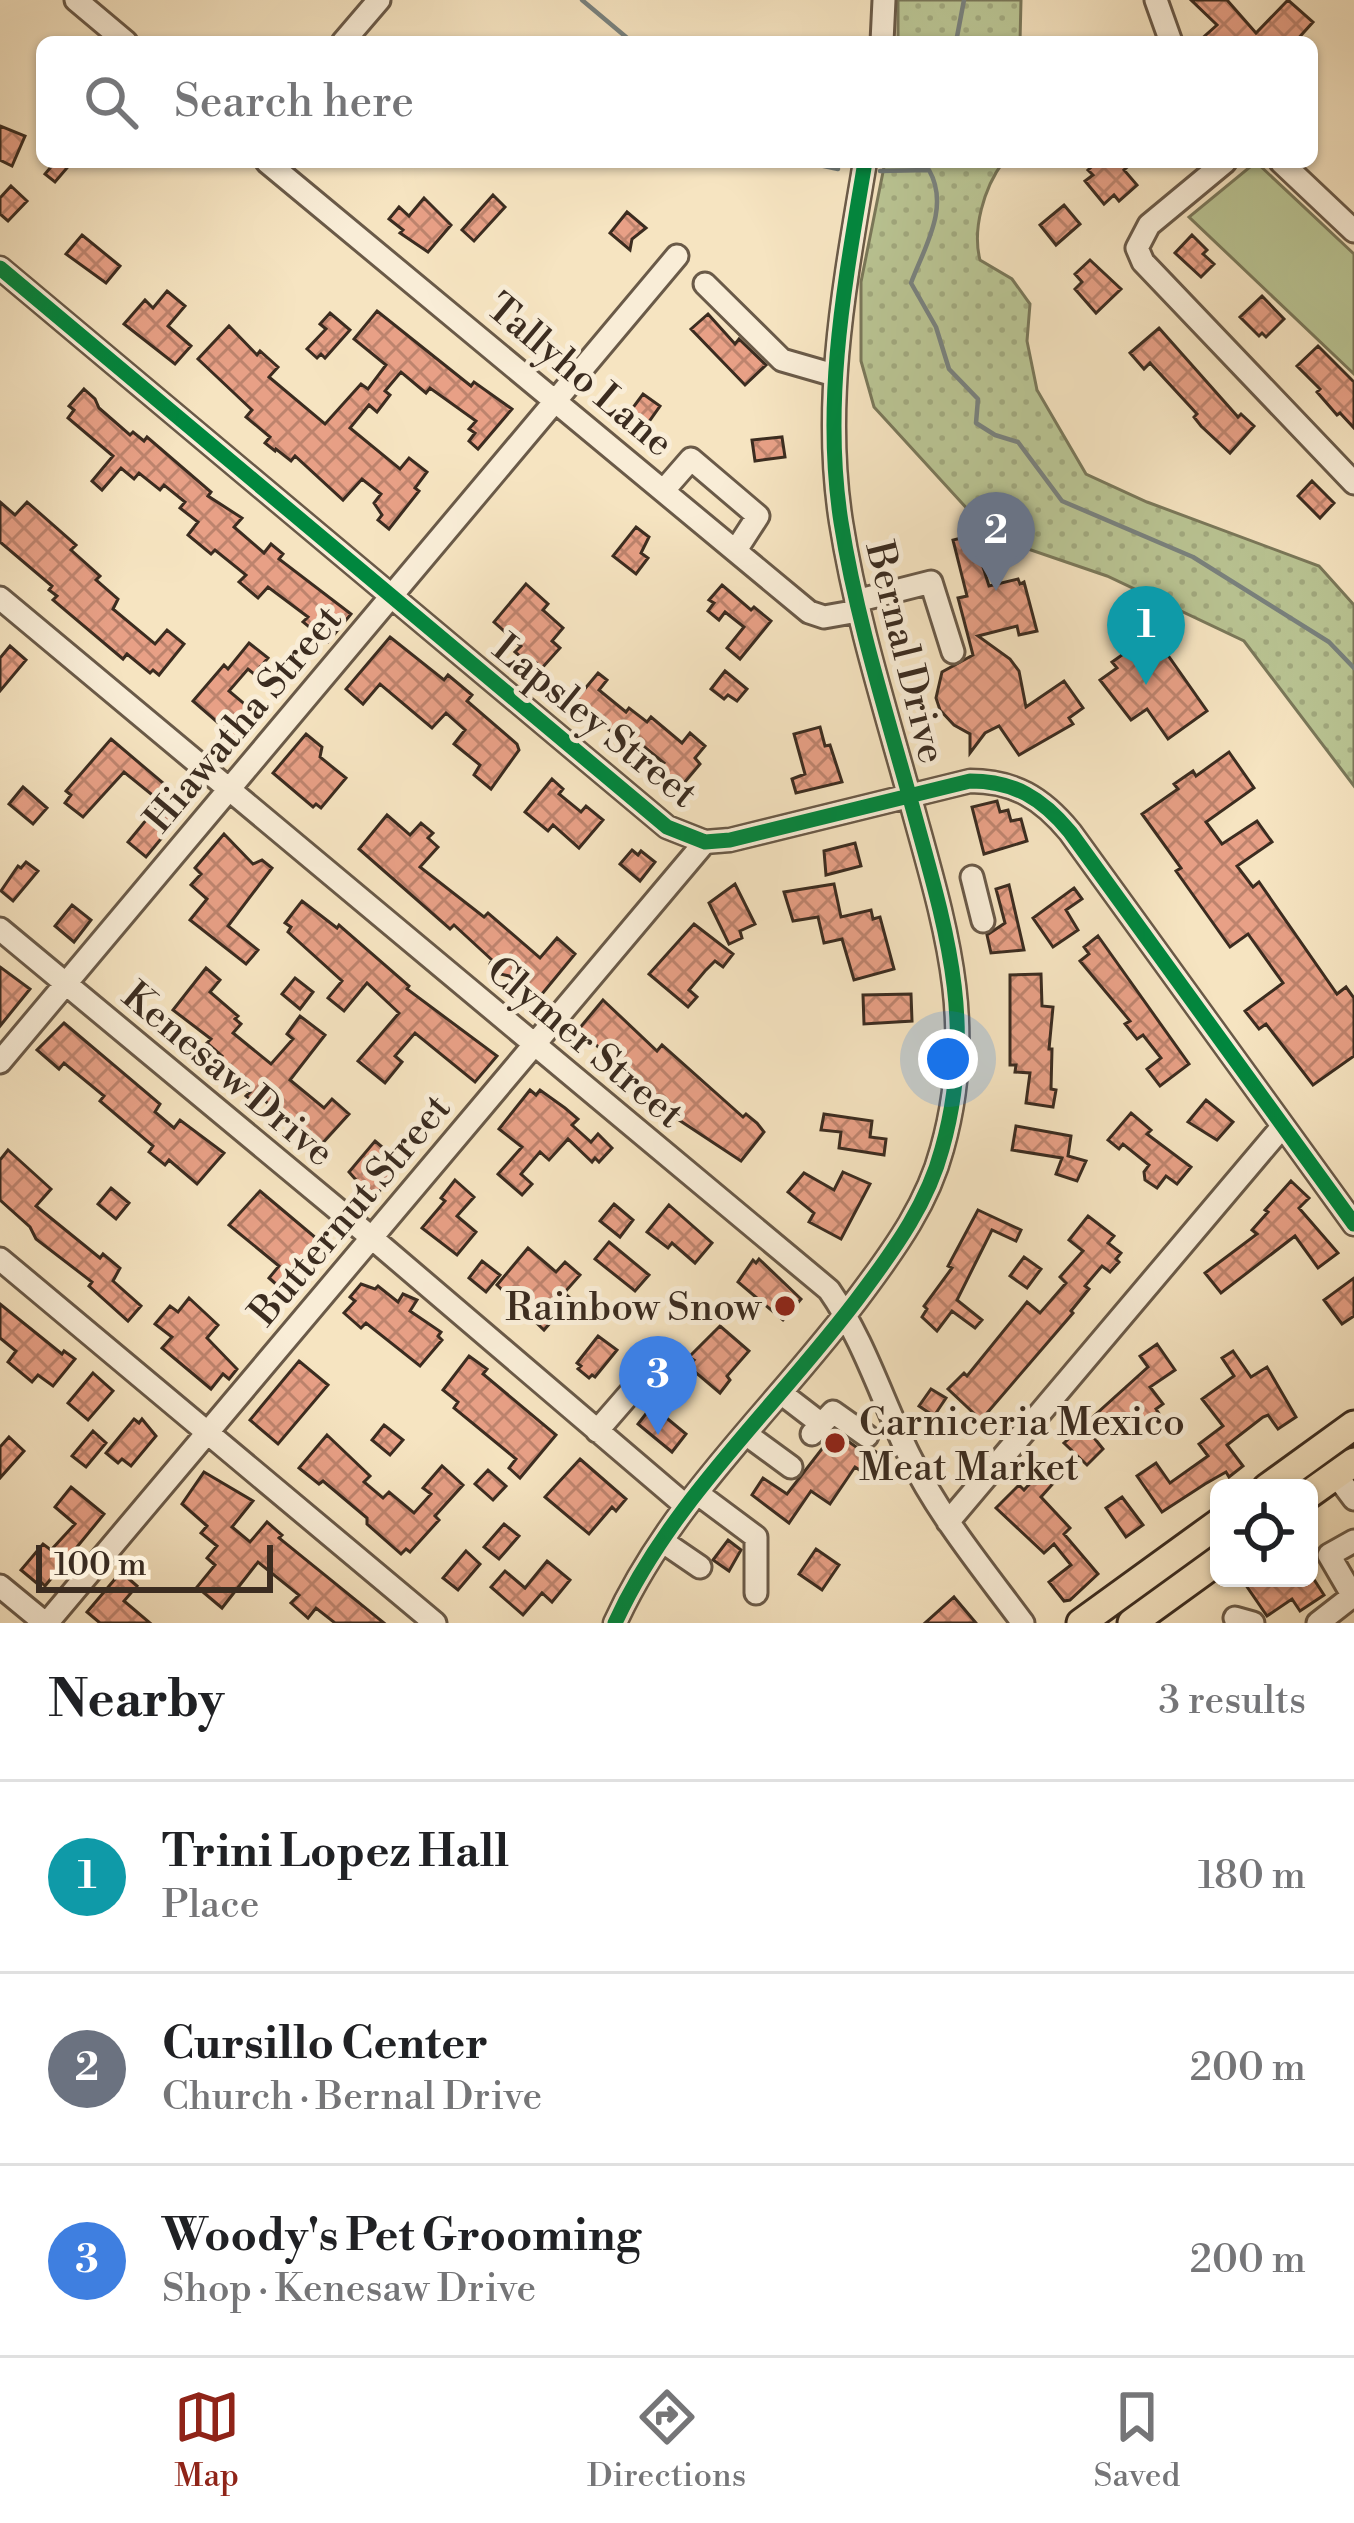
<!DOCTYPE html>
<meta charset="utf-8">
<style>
body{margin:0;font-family:"Libre Bodoni",serif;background:#f2f2f2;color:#202124}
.controls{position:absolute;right:36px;bottom:36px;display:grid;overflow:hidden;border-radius:18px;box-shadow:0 3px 9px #0004}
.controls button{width:108px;height:108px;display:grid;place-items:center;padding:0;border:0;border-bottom:3px solid #e0e0e0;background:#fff;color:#202124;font:60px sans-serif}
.scale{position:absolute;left:36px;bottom:30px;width:237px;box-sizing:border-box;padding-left:12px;border:6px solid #3b2c20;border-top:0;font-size:33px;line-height:42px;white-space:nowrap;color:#3b2c20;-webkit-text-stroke:9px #f9edd7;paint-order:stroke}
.you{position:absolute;left:948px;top:1059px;width:42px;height:42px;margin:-30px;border:9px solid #fff;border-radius:50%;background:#1a73e8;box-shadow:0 0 0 18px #1a73e833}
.badge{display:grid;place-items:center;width:78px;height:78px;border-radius:50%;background:#8f2418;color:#fff;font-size:39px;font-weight:700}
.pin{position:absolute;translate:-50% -99px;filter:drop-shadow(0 3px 6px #0008)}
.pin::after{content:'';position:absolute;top:63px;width:42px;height:36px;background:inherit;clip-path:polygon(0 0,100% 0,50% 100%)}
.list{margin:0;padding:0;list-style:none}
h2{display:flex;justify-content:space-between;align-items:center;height:156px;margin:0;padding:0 48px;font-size:51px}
h2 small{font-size:39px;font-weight:400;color:#757577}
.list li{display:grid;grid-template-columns:78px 1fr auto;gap:36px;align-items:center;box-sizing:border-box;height:192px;padding:0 48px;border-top:3px solid #e0e0e0}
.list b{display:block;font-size:45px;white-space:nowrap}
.list p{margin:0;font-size:39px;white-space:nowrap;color:#757577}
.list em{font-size:39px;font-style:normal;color:#757577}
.icon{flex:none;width:66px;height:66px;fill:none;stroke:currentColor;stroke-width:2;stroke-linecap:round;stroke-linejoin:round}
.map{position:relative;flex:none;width:1354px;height:1623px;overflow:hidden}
.search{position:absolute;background:#fff;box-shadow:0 3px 9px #0004;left:36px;right:36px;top:36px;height:132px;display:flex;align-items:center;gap:30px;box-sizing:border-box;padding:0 42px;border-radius:18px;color:#757577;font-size:45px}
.sheet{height:732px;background:#fff}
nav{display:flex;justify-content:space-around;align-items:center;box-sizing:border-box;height:168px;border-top:3px solid #e0e0e0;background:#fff;font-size:33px;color:#757577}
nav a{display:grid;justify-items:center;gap:6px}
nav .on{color:#8f2418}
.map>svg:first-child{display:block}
.grass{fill:url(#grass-dots);stroke:#7a785a;stroke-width:3}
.park{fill:#bac594;stroke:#7a785a;stroke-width:3}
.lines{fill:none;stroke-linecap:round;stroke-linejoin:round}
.stream{stroke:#79827f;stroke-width:4.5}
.building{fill:url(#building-cross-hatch);stroke:#3b2c20;stroke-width:3}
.minor-casing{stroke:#6a5a48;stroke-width:27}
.major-casing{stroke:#3b2c20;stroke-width:33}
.minor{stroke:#f9edd7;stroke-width:21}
.major{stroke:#f6e4c1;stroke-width:27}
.cycleway-casing{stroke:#f9edd7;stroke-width:22}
.cycleway{stroke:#00873e;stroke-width:15}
.poi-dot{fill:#8f2418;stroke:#f9edd7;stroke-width:4.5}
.labels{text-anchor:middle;stroke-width:10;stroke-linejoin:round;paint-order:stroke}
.street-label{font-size:39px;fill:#3b2c20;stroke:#f9edd7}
.poi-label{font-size:39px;fill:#3b2c20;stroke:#f9edd7;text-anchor:end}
</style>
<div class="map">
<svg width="1354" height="1623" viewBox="0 0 1354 1623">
<defs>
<pattern id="grass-dots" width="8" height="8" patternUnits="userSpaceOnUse" patternTransform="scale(3)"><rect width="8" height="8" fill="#bac594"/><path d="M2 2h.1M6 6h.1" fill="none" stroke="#a1a97f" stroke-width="1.8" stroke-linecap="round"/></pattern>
<pattern id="building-cross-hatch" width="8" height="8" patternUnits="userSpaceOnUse" patternTransform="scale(3)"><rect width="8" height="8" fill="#e8a086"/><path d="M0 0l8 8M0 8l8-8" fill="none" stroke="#bd836d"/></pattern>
</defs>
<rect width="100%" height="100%" fill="#f6e4c1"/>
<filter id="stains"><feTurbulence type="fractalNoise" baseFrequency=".00167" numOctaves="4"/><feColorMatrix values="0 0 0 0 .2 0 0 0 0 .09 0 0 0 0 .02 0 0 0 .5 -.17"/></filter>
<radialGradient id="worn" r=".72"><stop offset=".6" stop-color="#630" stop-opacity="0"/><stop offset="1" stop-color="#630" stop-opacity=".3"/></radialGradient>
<path class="grass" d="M898,0h123l-1,42h-122z
M885,162h118c-19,26 -31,67 -23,98l32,19 18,25 -3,37 10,49 49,84 61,28 172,64 35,39v181l-110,-145 -137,-65 -114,-39 -119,-130 -13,-46v-79z"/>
<path class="park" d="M1256,162l98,92v120l-165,-157z"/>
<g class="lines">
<path class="stream" d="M582,0l50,42
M956,42l8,-42
M805,162l33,7
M880,171l49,-1c21,37 -4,76 -18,113l25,44 13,42 29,30 -2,24 19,12 23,7 44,59 131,56 136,85 25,26"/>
</g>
<path class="building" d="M1191,0h36l29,33 32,-33 25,22 -18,20h-97l19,-17z
M0,126l25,10 -13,30 -12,-6z
M55,162h17l-17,20 -10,-8z
M1097,162h36l-9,8 13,15 -18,16 -5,-6 -10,9 -19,-23 8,-6 -5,-5z
M11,186l16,15 -19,20 -8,-7v-16z
M493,195l12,12 -31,34 -12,-11z
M424,198l27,27 -23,27 -28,-19 3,-3 -14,-11 10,-12 10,9z
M1064,205l16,19 -24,21 -16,-20z
M627,212l19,16 -14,11 -2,11 -20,-17z
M82,235l38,31 -14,17 -40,-29z
M1192,235l15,15 -4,4 11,10 -13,13 -26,-24z
M1090,260l31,29 -25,24 -21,-24 7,-7 -7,-8z
M167,291l18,15 -17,20 23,20 -16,18 -51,-40 21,-24 8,8z
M1262,296l22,23 -18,18 -4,-4 -3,3 -19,-19z
M377,311l94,75 3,-4 38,27 -34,40 -9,-8 6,-8 -6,-4 7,-8 -46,-33 -4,5 -25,-21 -16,19 5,4 -13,17 -8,-7 -19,23 50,41 9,-11 18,14 -12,16 4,3 -30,38 -11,-9 4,-5 -8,-12 7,-9 -19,-15 -19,21 -48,-44 -4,5 -15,-12 -1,2 -10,-8 5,-6 -24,-20 6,-7 -54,-51 31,-33 28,29 3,-4 18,16 -9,10 56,47 36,-40 7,5 18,-24 -32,-26z
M330,313l20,17 -25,28 -4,-4 -4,4 -10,-9 19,-20 -6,-5z
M708,314l27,30 4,-5 27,26 -21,20 -54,-56z
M1159,328l79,89 3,-3 13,12 -24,27 -29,-27 -7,-9 3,-3 -47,-51 -6,6 -14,-16z
M1318,346l36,36v46l-14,-15 -3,2 -20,-23 3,-3 -23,-23z
M84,389l11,10 4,9 31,27 3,-3 11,9 3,-4 64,55 -3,4 34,22 -8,9 30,26 7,-9 12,10 -4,5 72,55 -23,28 -25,-20 5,-5 -40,-30 -10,11 -19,-16 7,-7 -31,-25 -4,4 -23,-19 10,-13 -18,-14 5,-6 -21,-17 -4,5 -21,-17 -5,6 -13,-11 -19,22 -10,-9 21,-25 -45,-38 6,-8 -5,-4z
M643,394l17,12 -17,24 -17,-13z
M782,437l3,20 -30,4 -3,-21z
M1312,481l22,22 -14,15 -22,-22z
M0,502l15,13 12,-13 49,43 -5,5 29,26 -4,4 22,19 -5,10 42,35 12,-14 17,14 -25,31 -6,-5 -3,3 -23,-19 -4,5 -70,-59 4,-4 -8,-6 3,-4 -52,-44z
M636,527l13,10 -8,16 7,5 -12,16 -23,-18z
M973,535l16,51 29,-7 2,5 4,-2 13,49 -18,4 -2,-9 -39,10 32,23 9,12 7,36 38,-26 19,27 -14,10 4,6 -54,31 -20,-29 -14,7 -15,20v-19l-16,-9 -14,-15 -4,-12 6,-26 31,-17 -15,-57 9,-2 -14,-56z
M526,584l22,20 -5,6 20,18 -11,13 8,7 -18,20 -11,-9 -3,4 -13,-11 6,-6 -27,-24z
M722,585l29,25 3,-3 17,14 -31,38 -13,-11 17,-21 -19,-15 -6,8 -11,-9 6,-8 -5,-3z
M390,637l54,43 4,-5 24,20 -5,6 50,43 2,6 -28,39 -17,-14 6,-10 -26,-21 11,-14 -19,-17 -14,15 -52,-44 -17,20 -17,-15z
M1146,638l7,10 7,-4 47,67 -39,28 -21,-30 -16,11 -31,-40 17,-12 -5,-6z
M249,643l19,15 -14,16 -6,-5 -19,22 31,26 -21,24 -46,-40 31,-36 4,4z
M10,646l16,14 -26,31v-33z
M725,671l22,18 -10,12 -9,-6 -4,4 -13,-10z
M598,673l9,7 -8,10 27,22 3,-4 18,14 4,-5 31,26 8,-10 15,13 -10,12 5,6 -21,25 -23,-17 8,-9 -39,-32 -5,7 -47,-35z
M820,727l5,19 5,-1 12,37 -46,11 -4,-14 13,-5 -11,-40z
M306,734l16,13 -2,10 26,21 -25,30 -5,-4 -3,3 -40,-34z
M111,739l78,66 -43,52 -18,-15 33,-40 -37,-30 -41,45 -18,-14 6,-8 -5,-4z
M1229,752l25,36 -48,34 16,22 35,-23 15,21 -35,24 16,21 6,-5 78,112 9,-7 8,11v58l-41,29 -47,-61 -7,5 -14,-18 38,-28 -35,-49 -18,13 -54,-76 5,-3 -39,-54 36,-25 -4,-5 19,-13 3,5z
M552,779l11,10 -4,5 22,18 5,-6 17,14 -24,28 -26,-23 -5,6 -23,-19z
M23,787l24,21 -14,16 -24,-20z
M997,801l3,11 8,-2 3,11 10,-2 6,22 -43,13 -12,-47z
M387,815l23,20 11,-12 12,10 -5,5 10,9 -18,20 64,50 4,-4 52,45 17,-20 18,16 -38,46 -28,-24 -9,-2 -10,-10 2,-4 -38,-35 -4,4 -91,-80z
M224,834l29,30 9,-4 10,8 -44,58 30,24 -12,14 -56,-44 17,-21 -16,-14 10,-11 -6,-6z
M855,843l6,23 -35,9 -2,-24z
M632,850l6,5 3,-4 14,11 -15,19 -20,-17z
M26,862l12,9 -25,30 -12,-10 17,-25 3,2z
M735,884l20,40 -15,7 2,7 -13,6 -20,-41z
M834,884l7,33 30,-7 2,9 7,-2 14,52 -40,11 -12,-41 -18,4 -6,-26 -25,4 -9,-29z
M1009,885l15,65 -33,3 -4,-18 18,-12 -9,-34z
M1074,888l8,11 -16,11 12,20 -25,17 -20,-29z
M302,901l35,27 2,-3 70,61 -2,3 90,67 -22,26 -60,-49 -20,23 7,6 -17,21 -27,-22 41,-48 -32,-30 -23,28 -16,-13 14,-17 -54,-49 3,-5 -6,-4z
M72,905l19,15 -17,22 -19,-16z
M694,924l39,30 -10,13 -8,-6 -10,10 -16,19 8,7 -9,10 -39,-33z
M1098,936l91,128 -29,22 -13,-17 14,-11 -18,-23 -6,4 -12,-15 5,-3 -50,-60 9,-7 -5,-7z
M0,967l30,22 -30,37z
M206,968l14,12 -10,12 28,24 -3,3 6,5 -8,9 38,31 22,-25 -6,-5 13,-18 25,19 -35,45 34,28 8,-9 17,15 -29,32 -56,-46 -6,6 -12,-10 4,-4 -34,-28 6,-8 -15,-13 4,-4 -38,-29z
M1041,974l1,32 11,1 -4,42h3l-1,40 5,1 -3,17 -27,-4 4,-30 -15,-1 1,-7h-6v-90z
M295,978l18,14 -13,17 -18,-15z
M911,994l1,27 -48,3 -1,-29z
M603,1000l54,51 5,-6 81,72 3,-3 11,9 7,9 -23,29 -65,-43 -16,-13 3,-4 -85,-71z
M64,1023l96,81 -5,8 19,16 6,-8 44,33 -27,31 -28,-24 -4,5 -16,-13 4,-6 -53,-45 4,-5 -40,-33 -5,6 -22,-19z
M530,1090l6,5 4,-5 25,18 13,11 -6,6 19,17 7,-8 14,14 -13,14 -4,-4 -3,4 -24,-23 -19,21 -9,-8 -19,22 11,10 -10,11 -24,-21 24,-27 -23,-18z
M1206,1100l27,22 -16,18 -29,-18z
M1131,1113l20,17 -4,4 44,33 -14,17 -11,-8 -9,12 -12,-8 -1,-8 5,-7 -26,-21 -4,5 -11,-9z
M824,1114l48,7 -2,16 16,2 -2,16 -45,-7 2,-16 -20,-2z
M1016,1126l55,10 -3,20 18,5 -9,20 -21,-7 6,-16 -50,-8z
M375,1141l27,23 -29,35 -24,-27z
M8,1150l43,39 -15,17 64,52 3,-4 17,14 -7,13 28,25 -13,15 -39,-35 3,-4 -56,-43 -6,-12 -30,-27v-40z
M843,1172l27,12 -29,55 -32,-17 5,-9 -26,-21 16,-19 30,17z
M455,1180l19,17 -17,19 19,16 -19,23 -35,-27 23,-27 -4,-3z
M1291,1181l18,17 -10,10 39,45 -20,15 -23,-32 -74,57 -16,-20 52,-39 -5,-4 16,-18 -3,-2z
M111,1188l18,15 -13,16 -18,-15z
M260,1191l69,58 -31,36 -5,-5 -9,11 -15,-13 10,-12 -50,-41z
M614,1204l19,16 -13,17 -20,-16z
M669,1205l43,38 -17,20 -23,-20 -4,5 -21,-16z
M978,1210l43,20 -5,11 -24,-11 -35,70 25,20 -7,8 -23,-17 -15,20 -15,-14 5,-8 -3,-3 28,-38 -4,-2z
M1088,1216l26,20 -6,7 13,10 -5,6 3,3 -9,10 -8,-6 -17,20 4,3 -18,22 2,2 -92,107 -33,-31 16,-16 3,3 60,-74 13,11 26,-30 -6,-6 23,-26 -14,-11z
M609,1242l40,33 -14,16 -40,-32z
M528,1248l28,24 9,-10 15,13 -16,18 7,6 -27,31 -47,-45z
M1024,1257l17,12 -14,19 -17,-12z
M759,1259l42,40 -18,21 -45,-38 15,-22 3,3z
M482,1261l18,14 -14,17 -17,-14z
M1354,1278v38l-12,8 -18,-24z
M361,1284l14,5 3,-3 20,16 5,-8 14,6 -7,11 31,21 -3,4 4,4 -22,26 -54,-43 -5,5 -17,-15 11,-12 -5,-4z
M189,1298l29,27 -11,13 30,31 -8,10 -6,-5 -12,15 -49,-41 10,-11 -17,-13 15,-18 8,6z
M0,1304l62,50 2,-3 11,8 -22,27 -15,-11 -6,7 -24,-20 8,-11 -16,-13z
M720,1326l29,25 -22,25 3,4 -10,13 -32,-27 6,-6 -5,-3z
M598,1336l19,14 -22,27 -3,-2 -3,3 -11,-9 3,-3 -4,-3z
M1157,1344l18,26 -25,17 13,17 -7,5 4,6 -13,9 -11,-14 -41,29 8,10 -16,16 -23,-22 84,-76 -8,-11z
M1233,1351l18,26 16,-10 29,50 -18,12 -10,-14 -5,2 -36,28 16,21 -14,11 -3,-5 -21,12 -43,28 -25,-36 19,-13 14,20 38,-27 -9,-12 24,-18 -21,-27 32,-23 -12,-18z
M469,1356l18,13 -4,5 73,61 -36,43 -11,-10 7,-9 -62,-51 4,-6 -15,-12z
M299,1361l29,24 -50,59 -28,-24z
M93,1373l20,18 -25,29 -20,-17z
M931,1389l15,9 -12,18 -15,-10z
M652,1406l34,28 -14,18 -34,-28z
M134,1419l5,4 3,-4 14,17 -25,30 -9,-7 -4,4 -12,-10z
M384,1425l19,15 -13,15 -18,-15z
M93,1431l13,12 -20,24 -14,-11z
M835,1432l24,17 14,1 11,7 -14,20 -15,-10 -25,37 -19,-13 -22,32 -37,-28 11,-17 24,16z
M327,1435l43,41 -6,6 19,16 6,-6 25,21 17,-19 -8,-6 19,-22 21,19 -28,31 4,4 -29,32 -4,-3 -5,5 -34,-30v-6l-44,-37 -4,3 -20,-16z
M9,1437l15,14 -24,27v-31z
M580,1459l46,40 -10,12 -4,-4 -23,27 -44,-37z
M1045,1467l13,11 -17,19 29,31 -6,6 34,40 -28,26 -6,1 -15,-19 22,-17 -17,-21 -10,9 -48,-45 23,-23 5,5z
M488,1470l18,16 -13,14 -18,-16z
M204,1472l49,29 -21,26 18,15 17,-20 15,13 -3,3 105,85h-49l-19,-15 -8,10 -17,-15 8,-8 -41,-33 -36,46 -25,-21 18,-22 -8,-7 10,-12 -16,-13 6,-7 -25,-22z
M71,1487l33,27 -59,72 -4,-4 -2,3 -18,-15 22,-26 8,6 24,-26 -20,-17z
M1122,1497l21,28 -17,12 -20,-29z
M504,1524l15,12 -20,23 -15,-12z
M728,1540l13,10 -12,21 -16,-11z
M816,1549l23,16 -17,25 -23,-16z
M466,1551l14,13 -22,26 -15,-12z
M547,1561l23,19 -18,22 -10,-9 -19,22 -32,-28 14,-16 20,17z
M121,1572l16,14 -13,15 26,22h-50l-13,-11z
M1241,1578h72l11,17 -24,16 -8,-12 -25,17z
M954,1597l22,26h-51z"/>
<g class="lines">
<defs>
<path id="minor" d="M76,0l50,42
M1156,0l15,42
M343,42l36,-42
M882,42l2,-42
M267,162l542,450 15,5 34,-6
M1225,162l-76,63 -12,23 6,14 211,221
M1281,162l73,69
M0,268l667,559 38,15 25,-2 240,-59c44,0 72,17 100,51l284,392
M705,284l77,76 52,15
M664,490l27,-31 67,57 -22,34
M0,598l829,692c35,50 53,110 80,165 30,61 74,114 114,168
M856,601l75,-19 22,70
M972,877l11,44
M0,929l372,309 314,268
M0,1062l677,-806
M0,1259l435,364
M781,1393l39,30
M597,1431l33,-38
M746,1434l45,33
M812,1434l21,-22 34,24
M1336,1475l18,24
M697,1493l59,44v56
M948,1522l334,-395
M662,1541l38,26
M1354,1541l-25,14 25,43
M0,1586l45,37
M1235,1618l18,5
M47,1623l658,-781
M615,1623c58,-127 167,-221 249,-333 32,-43 64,-88 78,-141 34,-120 6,-214 -26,-329 -27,-99 -59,-197 -75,-298 -19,-122 4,-240 24,-360
M1318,1623l36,-28"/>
<path id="major" d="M1267,1488l87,-63
M1309,1494l45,-32
M1081,1623l138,-100
M1132,1623l87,-63"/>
</defs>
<use href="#minor" class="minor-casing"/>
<use href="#major" class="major-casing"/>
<use href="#minor" class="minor"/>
<use href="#major" class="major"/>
<defs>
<path id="cycleway" d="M0,268l667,559 38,15 25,-2 240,-59c44,0 72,17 100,51l284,392
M615,1623c58,-127 167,-221 249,-333 32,-43 64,-88 78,-141 34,-120 6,-214 -26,-329 -27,-99 -59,-197 -75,-298 -19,-122 4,-240 24,-360"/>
</defs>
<use href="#cycleway" class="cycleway-casing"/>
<use href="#cycleway" class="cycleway"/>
</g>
<g class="poi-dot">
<circle cx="785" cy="1306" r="12"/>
<circle cx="835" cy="1443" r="12"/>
</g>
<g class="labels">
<g class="street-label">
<text transform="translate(581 374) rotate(40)" y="14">Tallyho Lane</text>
<text transform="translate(907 652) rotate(76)" y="14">Bernal Drive</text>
<text transform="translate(242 718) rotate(-50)" y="14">Hiawatha Street</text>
<text transform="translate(596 720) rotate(39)" y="14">Lapsley Street</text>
<text transform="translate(586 1041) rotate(40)" y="14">Clymer Street</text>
<text transform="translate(229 1073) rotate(40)" y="14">Kenesaw Drive</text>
<text transform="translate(349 1209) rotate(-50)" y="14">Butternut Street</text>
</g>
<g class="poi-label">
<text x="761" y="1320">Rainbow Snow</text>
<text x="859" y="1435" text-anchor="start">Carniceria Mexico<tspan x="859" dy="45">Meat Market</tspan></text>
</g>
</g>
<rect width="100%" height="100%" filter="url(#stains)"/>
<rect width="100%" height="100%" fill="url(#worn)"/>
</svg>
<div class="controls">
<button><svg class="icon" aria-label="locate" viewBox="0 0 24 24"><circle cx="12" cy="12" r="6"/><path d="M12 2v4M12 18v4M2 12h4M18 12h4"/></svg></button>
</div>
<div class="scale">100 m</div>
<div class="you"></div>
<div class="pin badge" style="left:1146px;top:685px;background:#0f9aa8">1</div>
<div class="pin badge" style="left:996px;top:591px;background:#6b7280">2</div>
<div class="pin badge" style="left:658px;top:1435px;background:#3f7fe0">3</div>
<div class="search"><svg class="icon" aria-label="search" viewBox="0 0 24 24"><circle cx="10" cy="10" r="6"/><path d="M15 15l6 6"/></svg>Search here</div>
</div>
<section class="sheet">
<h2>Nearby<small>3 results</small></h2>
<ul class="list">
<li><span class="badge" style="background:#0f9aa8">1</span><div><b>Trini Lopez Hall</b><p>Place</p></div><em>180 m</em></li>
<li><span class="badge" style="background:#6b7280">2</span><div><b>Cursillo Center</b><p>Church · Bernal Drive</p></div><em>200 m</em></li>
<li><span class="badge" style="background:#3f7fe0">3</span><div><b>Woody's Pet Grooming</b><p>Shop · Kenesaw Drive</p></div><em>200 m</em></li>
</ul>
</section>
<nav>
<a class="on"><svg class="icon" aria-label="map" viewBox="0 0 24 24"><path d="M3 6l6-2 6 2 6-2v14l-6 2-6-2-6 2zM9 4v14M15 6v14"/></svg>Map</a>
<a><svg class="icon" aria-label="directions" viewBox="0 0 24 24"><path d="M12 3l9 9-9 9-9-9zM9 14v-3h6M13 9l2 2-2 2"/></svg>Directions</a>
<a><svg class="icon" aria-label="saved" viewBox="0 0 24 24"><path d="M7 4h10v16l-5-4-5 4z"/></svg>Saved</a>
</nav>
